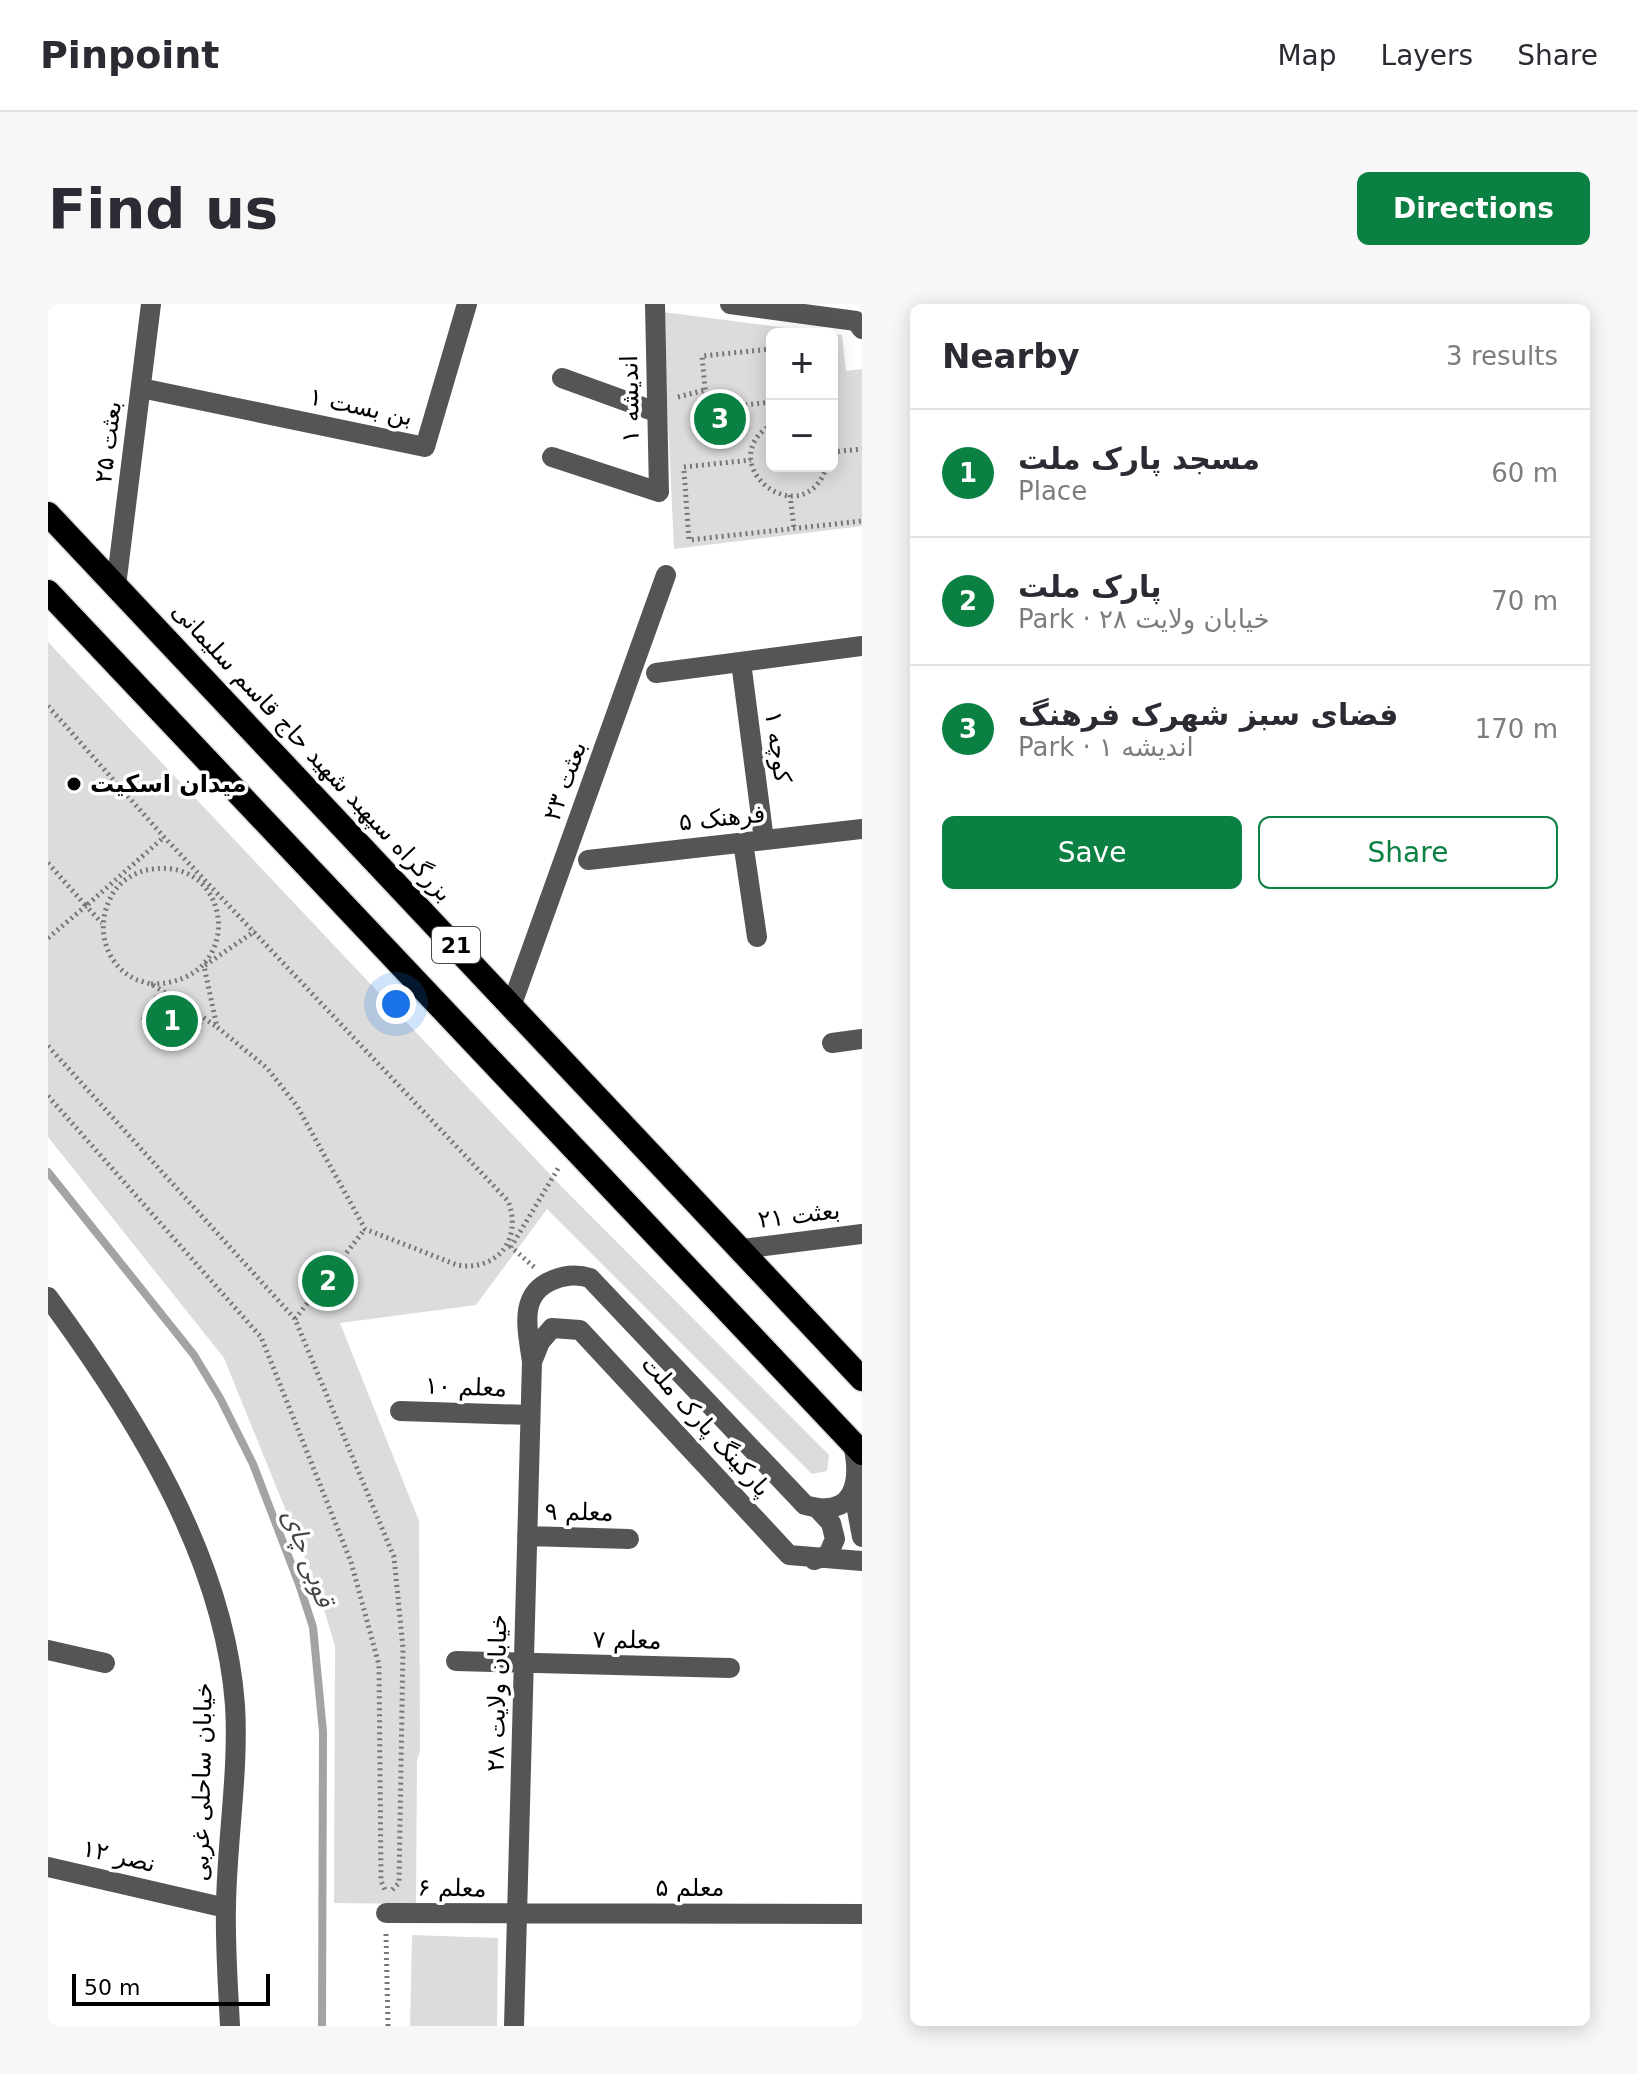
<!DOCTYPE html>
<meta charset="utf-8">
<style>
body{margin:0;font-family:"DejaVu Sans","Noto Sans Arabic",sans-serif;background:#f7f7f7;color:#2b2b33}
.controls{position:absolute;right:24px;top:24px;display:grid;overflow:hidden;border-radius:12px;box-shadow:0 4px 20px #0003}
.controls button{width:72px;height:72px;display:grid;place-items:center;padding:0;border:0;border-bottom:2px solid #e1e1e2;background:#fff;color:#2b2b33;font:40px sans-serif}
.scale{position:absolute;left:24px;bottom:20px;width:198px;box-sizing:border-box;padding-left:8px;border:4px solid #000;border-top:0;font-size:22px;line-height:28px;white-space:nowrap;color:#000;-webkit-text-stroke:6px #fff;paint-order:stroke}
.you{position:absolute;left:348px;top:700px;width:28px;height:28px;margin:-20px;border:6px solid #fff;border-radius:50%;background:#1a73e8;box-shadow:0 0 0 12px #1a73e833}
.badge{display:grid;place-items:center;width:52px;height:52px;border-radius:50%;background:#0b8043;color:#fff;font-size:26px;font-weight:700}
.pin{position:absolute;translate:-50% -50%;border:4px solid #fff;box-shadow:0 2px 8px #0006}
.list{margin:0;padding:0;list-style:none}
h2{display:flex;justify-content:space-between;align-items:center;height:104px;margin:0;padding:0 32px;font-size:34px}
h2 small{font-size:26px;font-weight:400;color:#7c7c81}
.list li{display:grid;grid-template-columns:52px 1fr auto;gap:24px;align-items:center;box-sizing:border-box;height:128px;padding:0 32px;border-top:2px solid #e1e1e2}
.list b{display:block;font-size:30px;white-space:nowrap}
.list p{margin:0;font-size:26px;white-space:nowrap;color:#7c7c81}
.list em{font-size:26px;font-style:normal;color:#7c7c81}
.actions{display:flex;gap:16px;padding:24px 32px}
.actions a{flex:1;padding:18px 0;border:2px solid #0b8043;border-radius:12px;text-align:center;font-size:28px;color:#0b8043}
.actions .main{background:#0b8043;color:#fff}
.map{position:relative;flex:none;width:814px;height:1722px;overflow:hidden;border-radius:12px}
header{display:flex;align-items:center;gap:48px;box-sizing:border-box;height:112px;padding:0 40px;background:#fff;border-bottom:2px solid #e1e1e2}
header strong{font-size:38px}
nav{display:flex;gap:44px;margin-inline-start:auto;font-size:28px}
.intro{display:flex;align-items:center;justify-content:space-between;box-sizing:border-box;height:192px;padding:0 48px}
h1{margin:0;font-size:56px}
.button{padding:20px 36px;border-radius:12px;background:#0b8043;color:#fff;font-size:28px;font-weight:700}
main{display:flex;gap:48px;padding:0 48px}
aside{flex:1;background:#fff;border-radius:12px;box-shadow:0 4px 20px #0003}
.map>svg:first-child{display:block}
.green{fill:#dcdcdc;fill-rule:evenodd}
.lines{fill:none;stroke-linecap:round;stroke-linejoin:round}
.stream{stroke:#a3a3a3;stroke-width:8}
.building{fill:#c4c4c4;stroke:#999;stroke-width:2}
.highway-casing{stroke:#dbdbdb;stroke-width:27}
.path{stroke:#777;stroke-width:5;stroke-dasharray:2 4;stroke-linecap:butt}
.minor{stroke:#555;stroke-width:20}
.highway{stroke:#000;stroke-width:24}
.poi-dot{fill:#000;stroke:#fff;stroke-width:3}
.labels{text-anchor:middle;stroke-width:7;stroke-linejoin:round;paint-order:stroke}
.shield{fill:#fff;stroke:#4c4c4c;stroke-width:2}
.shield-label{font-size:22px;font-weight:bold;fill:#000}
.street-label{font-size:24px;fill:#000;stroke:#fff}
.poi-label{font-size:24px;font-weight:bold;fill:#000;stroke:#fff;text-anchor:start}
.water-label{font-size:26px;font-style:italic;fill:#444;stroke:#fff}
</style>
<header>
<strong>Pinpoint</strong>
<nav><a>Map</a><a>Layers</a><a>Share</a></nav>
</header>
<div class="intro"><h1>Find us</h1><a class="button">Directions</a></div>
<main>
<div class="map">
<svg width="814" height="1722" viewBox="0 0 814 1722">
<rect width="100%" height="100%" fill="#fff"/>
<path class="green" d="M615,8l179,23 4,36 16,-2v157l-188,23zM724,30h60v132h-60z
M0,338l512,543 269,270 -2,16 -15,3 -265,-265 -71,96 -136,18 79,198 1,230 -3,10 -1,143 -82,-1 1,-257 -17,-56 -94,-232 -176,-221z
M364,1631l86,3 -1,88h-87z"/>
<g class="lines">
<path class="stream" d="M0,868l146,183 26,43 33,66 46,120 14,43 10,105 -1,294"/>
</g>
<path class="building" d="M107,692l47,27 -14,23 -46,-27z"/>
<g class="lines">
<defs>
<path id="highway" d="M0,210l814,865
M0,288l814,861"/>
</defs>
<use href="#highway" class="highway-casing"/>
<path class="path" d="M724,45l-70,7 5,53 65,-7
M630,93l27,-7
M724,120c-63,39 31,114 55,42
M784,148l30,-3
M636,163l67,-7
M636,167l5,69 173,-19
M742,191l4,33
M0,402l116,131 344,364c15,38 -11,71 -51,64l-92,-36 -68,-123 -30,-38 -50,-41 -13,-61 51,-35
M0,559l38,43 78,-69
M0,634l38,-32 16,17
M103,680c96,0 83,-126 2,-115 -18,2 -36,13 -43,30 -14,28 -6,63 23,79 7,4 16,4 23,9 21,13 41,26 61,40
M0,742l247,273 99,238 9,91 -4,235 -9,9
M0,792l213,241 90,225 28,103 2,216 5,11
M486,963l-23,-20 48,-80
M247,1015l70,-90
M338,1630l2,92"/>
<path class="minor" d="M682,0l126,17 6,8
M514,74l94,34
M93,84l284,59 42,-143
M504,153l107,35 -4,-188
M68,282l35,-282
M693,358l23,178
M608,369l206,-27
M695,538l14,95
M540,556l274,-31
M464,700l154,-429
M784,739l30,-4
M694,945l120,-15
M0,993c86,117 176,259 187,408 4,66 -8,134 -9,200 -1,40 2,81 4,121
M484,1058l8,-20 12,-14 28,2 209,225 73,6
M352,1107l130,4
M806,1190l8,43
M479,1232l102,3
M766,1256l14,-5 7,-16 -4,-16 -13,-14
M0,1346l57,13
M408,1357l274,7
M0,1563l178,41
M338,1609l476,1
M466,1722l18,-664c-4,-31 -15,-68 21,-82 12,-5 25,-6 37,-2l215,227c48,14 57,-20 48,-61"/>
<use href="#highway" class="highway"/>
</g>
<circle class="poi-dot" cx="26" cy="480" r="8"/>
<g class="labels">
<rect class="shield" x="384" y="623" width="48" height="36" rx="6"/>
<g class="shield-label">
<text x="408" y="649">21</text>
</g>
<g class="street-label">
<text transform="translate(582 95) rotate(-91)" y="8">اندیشه ۱</text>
<text transform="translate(313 103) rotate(12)" y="8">بن بست ۱</text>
<text transform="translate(60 138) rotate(-83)" y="8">بعثت ۲۵</text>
<text transform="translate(730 443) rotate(82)" y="8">کوچه ۱</text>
<text transform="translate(264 448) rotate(47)" y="8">بزرگراه سپهبد شهید حاج قاسم سلیمانی</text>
<text transform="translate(517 477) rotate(-70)" y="8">بعثت ۲۳</text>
<text transform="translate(674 514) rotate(-6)" y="8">فرهنک ۵</text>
<text transform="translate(751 911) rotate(-7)" y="8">بعثت ۲۱</text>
<text transform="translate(418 1083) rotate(2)" y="8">معلم ۱۰</text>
<text transform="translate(658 1122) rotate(48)" y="8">پارکینگ پارک ملت</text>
<text transform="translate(531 1208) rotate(1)" y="8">معلم ۹</text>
<text transform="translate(579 1336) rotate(1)" y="8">معلم ۷</text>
<text transform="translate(449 1389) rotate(-89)" y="8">خیابان ولایت ۲۸</text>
<text transform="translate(154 1478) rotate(-89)" y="8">خیابان ساحلی غربی</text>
<text transform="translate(71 1552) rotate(13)" y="8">نصر ۱۲</text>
<text transform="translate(404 1584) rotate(1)" y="8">معلم ۶</text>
<text x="642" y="1592">معلم ۵</text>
</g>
<g class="poi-label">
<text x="42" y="488">میدان اسکیت</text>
</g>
<g class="water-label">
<text transform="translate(261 1254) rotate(70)" y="9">قوبی چای</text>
</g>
</g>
</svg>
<div class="controls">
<button>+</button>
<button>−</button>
</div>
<div class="scale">50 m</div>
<div class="you"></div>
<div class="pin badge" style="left:124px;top:717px">1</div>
<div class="pin badge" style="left:280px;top:977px">2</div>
<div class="pin badge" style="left:672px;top:115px">3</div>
</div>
<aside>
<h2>Nearby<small>3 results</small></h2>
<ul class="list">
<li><span class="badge">1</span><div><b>مسجد پارک ملت</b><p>Place</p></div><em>60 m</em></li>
<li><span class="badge">2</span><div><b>پارک ملت</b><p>Park · خیابان ولایت ۲۸</p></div><em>70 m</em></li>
<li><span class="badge">3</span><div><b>فضای سبز شهرک فرهنگ</b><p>Park · اندیشه ۱</p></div><em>170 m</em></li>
</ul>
<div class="actions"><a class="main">Save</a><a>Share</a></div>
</aside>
</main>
